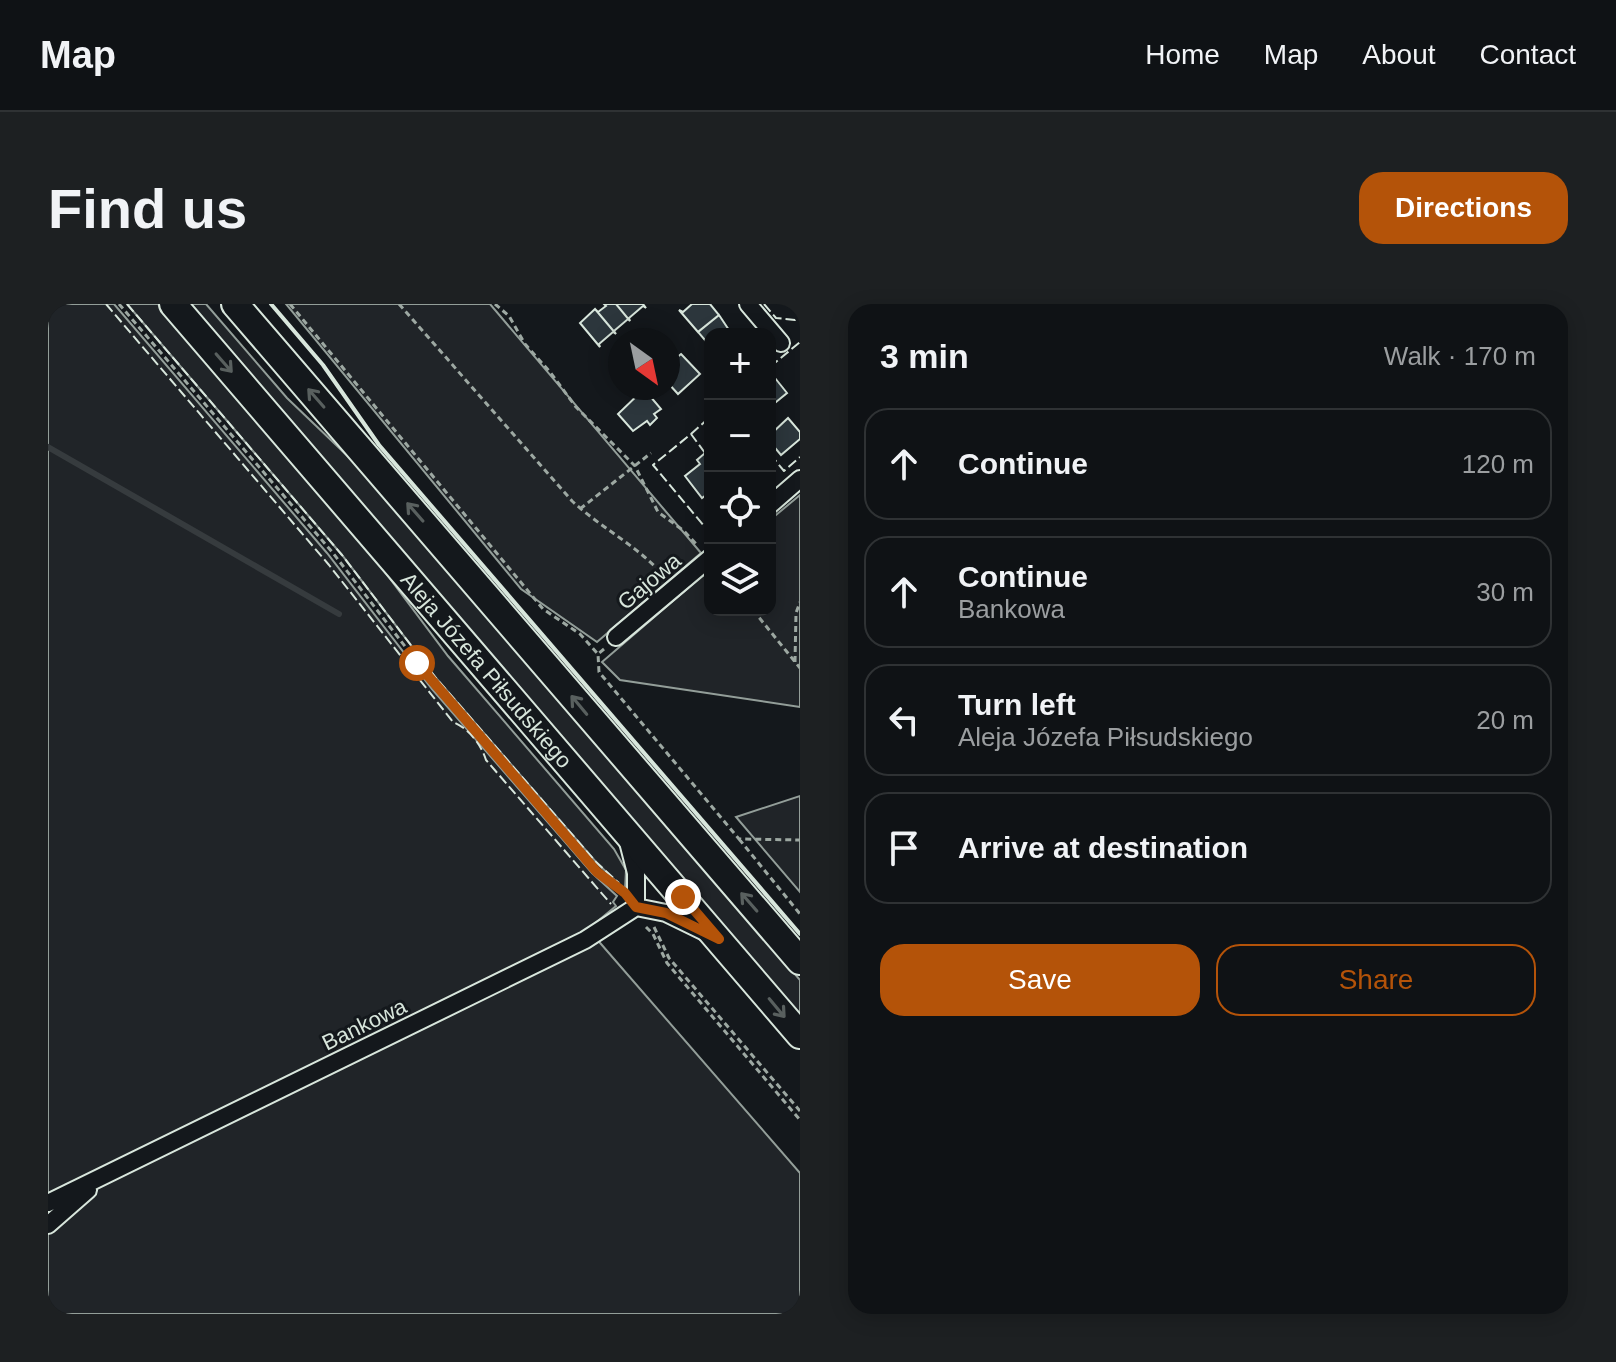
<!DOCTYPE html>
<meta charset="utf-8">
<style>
body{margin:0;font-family:Arial,sans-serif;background:#1d2022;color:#f1f3f6}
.controls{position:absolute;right:24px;top:24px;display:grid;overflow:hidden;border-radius:16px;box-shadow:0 4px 20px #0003}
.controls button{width:72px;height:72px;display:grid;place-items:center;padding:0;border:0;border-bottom:2px solid #2f3234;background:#0f1215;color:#f1f3f6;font:40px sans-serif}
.compass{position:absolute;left:560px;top:24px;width:72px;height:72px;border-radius:50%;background:#0f1215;box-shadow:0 4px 20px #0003;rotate:147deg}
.stop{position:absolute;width:24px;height:24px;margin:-18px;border:6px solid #b45309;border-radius:50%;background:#fff}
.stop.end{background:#b45309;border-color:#fff;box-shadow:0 2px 8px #0008}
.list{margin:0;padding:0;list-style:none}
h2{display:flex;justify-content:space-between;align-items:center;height:104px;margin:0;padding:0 32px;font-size:34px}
h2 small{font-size:26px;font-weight:400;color:#9b9ea0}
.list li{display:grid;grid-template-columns:52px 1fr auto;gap:24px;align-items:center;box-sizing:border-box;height:112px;margin:0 16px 16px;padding:0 16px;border:2px solid #2f3234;border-radius:24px}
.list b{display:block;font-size:30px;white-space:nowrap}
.list p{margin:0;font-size:26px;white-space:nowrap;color:#9b9ea0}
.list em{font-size:26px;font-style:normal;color:#9b9ea0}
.actions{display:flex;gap:16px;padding:24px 32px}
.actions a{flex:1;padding:18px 0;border:2px solid #b45309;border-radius:24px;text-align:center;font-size:28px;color:#b45309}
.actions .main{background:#b45309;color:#fff}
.icon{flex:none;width:44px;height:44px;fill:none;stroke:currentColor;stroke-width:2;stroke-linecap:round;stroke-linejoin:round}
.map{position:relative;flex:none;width:752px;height:1010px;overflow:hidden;border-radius:24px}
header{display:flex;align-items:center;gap:48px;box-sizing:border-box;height:112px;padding:0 40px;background:#0f1215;border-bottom:2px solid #2f3234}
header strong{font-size:38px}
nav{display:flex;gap:44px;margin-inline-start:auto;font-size:28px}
.intro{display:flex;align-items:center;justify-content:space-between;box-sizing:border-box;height:192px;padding:0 48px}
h1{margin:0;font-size:56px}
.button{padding:20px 36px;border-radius:24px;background:#b45309;color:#fff;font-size:28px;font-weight:700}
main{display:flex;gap:48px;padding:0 48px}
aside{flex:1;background:#0f1215;border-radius:24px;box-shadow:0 4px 20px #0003}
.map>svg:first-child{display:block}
.green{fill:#202428;stroke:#939e99;stroke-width:2}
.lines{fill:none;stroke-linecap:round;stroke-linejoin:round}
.stream{stroke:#363b3e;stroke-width:6}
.building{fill:#2c363c;stroke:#d8e6dc;stroke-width:2}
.street-casing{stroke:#d8e6dc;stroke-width:20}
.primary-casing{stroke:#d8e6dc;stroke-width:30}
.path{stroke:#9da8a2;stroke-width:3;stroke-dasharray:6 4;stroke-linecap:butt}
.street{stroke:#14181c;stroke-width:16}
.primary{stroke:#14181c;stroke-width:26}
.fence{stroke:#d8e6dc;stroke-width:2;stroke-dasharray:10 4;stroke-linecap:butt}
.wall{stroke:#d8e6dc;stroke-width:4}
.oneway{stroke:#59605f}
.route{stroke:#b45309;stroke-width:10}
.labels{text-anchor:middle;stroke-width:6;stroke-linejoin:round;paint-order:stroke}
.street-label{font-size:22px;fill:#d8e6dc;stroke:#14181c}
</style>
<header>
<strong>Map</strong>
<nav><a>Home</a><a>Map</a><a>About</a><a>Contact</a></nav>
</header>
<div class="intro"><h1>Find us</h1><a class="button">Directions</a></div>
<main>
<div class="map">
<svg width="752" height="1010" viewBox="0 0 752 1010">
<rect width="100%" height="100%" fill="#14181c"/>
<path class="green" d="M0,0h66l213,249 105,136 160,184 25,23 -4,6 3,4 -28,23 212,244v141h-752z
M79,0h31l203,236 87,116 166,193 12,21 -1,20 -29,-28 -160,-184 -94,-123z
M140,0h18l81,94 71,68 442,514v35z
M238,0h204l211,249 -104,89 -76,-53z
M752,191v212l-180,-27 -18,-18 108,-93v41h60v-90z
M752,492v96l-64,-75z"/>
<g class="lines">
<path class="stream" d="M0,143l291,167"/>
</g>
<path class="building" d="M556,0h12l14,17 -2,-2 -14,12 2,3 -21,-25 3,3 8,-6z
M568,0h27l3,4 -3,-2 -14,12 1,3z
M644,0h18l9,11 -21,17 -19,-22 4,2z
M547,5l21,25 -3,-2 -14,12 1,3 -20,-24z
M671,11l10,15 3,-1 -5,5h-17v12l-12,-14z
M633,50l19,20 -22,20 -10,-11v-18z
M727,74l12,15 -17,14v-25z
M596,85l17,20 -7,5 3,4 -7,7 -3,-4 -14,10 -15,-17z
M740,114l12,14v7l-19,16 -11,-13v-7z
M657,149l5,5v34l-8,6 -17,-22 15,-12 -3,-4z"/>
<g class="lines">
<defs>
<path id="street" d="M700,0l33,39
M722,201l30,-26
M568,333l94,-79
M580,538l8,31v34
M0,899l537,-263 51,-33 30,6 41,20
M0,921l40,-35"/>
<g id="primary">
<path id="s1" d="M125,0l627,731"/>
<path d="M187,0l565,657"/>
</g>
</defs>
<use href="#street" class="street-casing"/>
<use href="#primary" class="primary-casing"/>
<path class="path" d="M71,0l214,249 101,131 158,182 27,24
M242,0l253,305 37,25 18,20
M351,0l173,197c29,27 66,45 92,75
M447,0l14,12 16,28 25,28 26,35 59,59 23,46 26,19 14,15
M532,205l71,-56
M705,306l47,58
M556,345l-6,5 1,18 140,167 61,1
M747,358l1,-49 4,-11
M691,535l61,75
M598,623l7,7 14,29 133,157
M606,623l15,31 131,153"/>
<use href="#street" class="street"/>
<use href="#primary" class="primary"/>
<path class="fence" d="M58,0l223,261 124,157c15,6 28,22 33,38l125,144
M79,0l215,251 94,123 160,184 23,21
M716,0l12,14 19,2 5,-4
M722,63l30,-25
M643,130l19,-17
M657,149l-14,-19 -38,31 57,68
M722,150l14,17 16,-14"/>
<path class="wall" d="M223,0l52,61 56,80 421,489"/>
</g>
<defs><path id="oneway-shaft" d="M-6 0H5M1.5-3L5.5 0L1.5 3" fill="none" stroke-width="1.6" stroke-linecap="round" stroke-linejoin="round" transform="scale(2)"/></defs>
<g class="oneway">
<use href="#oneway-shaft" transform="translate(176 59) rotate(49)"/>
<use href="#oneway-shaft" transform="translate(268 94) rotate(-131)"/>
<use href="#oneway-shaft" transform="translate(367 208) rotate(-131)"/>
<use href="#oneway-shaft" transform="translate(531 401) rotate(-130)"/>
<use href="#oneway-shaft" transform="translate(701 598) rotate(-131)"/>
<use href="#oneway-shaft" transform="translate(729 704) rotate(50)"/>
</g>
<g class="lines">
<path class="route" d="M369,359l180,209 28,21 11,14 30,6 53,26 -36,-42"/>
</g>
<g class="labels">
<g class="street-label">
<text transform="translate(601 277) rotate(-40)" y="8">Gajowa</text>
<text dy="8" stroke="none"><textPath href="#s1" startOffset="482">Aleja Józefa Piłsudskiego</textPath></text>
<text transform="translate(316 720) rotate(-26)" y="8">Bankowa</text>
</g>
</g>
</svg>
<div class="controls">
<button>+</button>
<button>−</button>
<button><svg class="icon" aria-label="locate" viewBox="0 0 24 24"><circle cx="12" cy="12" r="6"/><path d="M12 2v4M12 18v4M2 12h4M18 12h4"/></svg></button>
<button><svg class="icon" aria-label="layers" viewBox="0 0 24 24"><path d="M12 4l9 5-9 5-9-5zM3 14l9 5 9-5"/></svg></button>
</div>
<svg class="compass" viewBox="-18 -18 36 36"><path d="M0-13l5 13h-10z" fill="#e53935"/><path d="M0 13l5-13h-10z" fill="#9b9ea0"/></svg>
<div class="stop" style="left:369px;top:359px"></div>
<div class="stop end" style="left:635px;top:593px"></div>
</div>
<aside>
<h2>3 min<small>Walk · 170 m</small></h2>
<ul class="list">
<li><svg class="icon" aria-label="ahead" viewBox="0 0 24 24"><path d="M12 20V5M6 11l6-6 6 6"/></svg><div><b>Continue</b></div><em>120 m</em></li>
<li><svg class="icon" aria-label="ahead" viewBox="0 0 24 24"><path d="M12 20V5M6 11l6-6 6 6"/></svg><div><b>Continue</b><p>Bankowa</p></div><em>30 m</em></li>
<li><svg class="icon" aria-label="left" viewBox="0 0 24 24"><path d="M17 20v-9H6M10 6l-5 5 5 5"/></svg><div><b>Turn left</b><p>Aleja Józefa Piłsudskiego</p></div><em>20 m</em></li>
<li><svg class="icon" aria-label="arrive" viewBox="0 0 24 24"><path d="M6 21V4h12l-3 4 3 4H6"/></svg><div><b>Arrive at destination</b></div></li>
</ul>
<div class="actions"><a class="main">Save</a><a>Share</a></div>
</aside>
</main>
